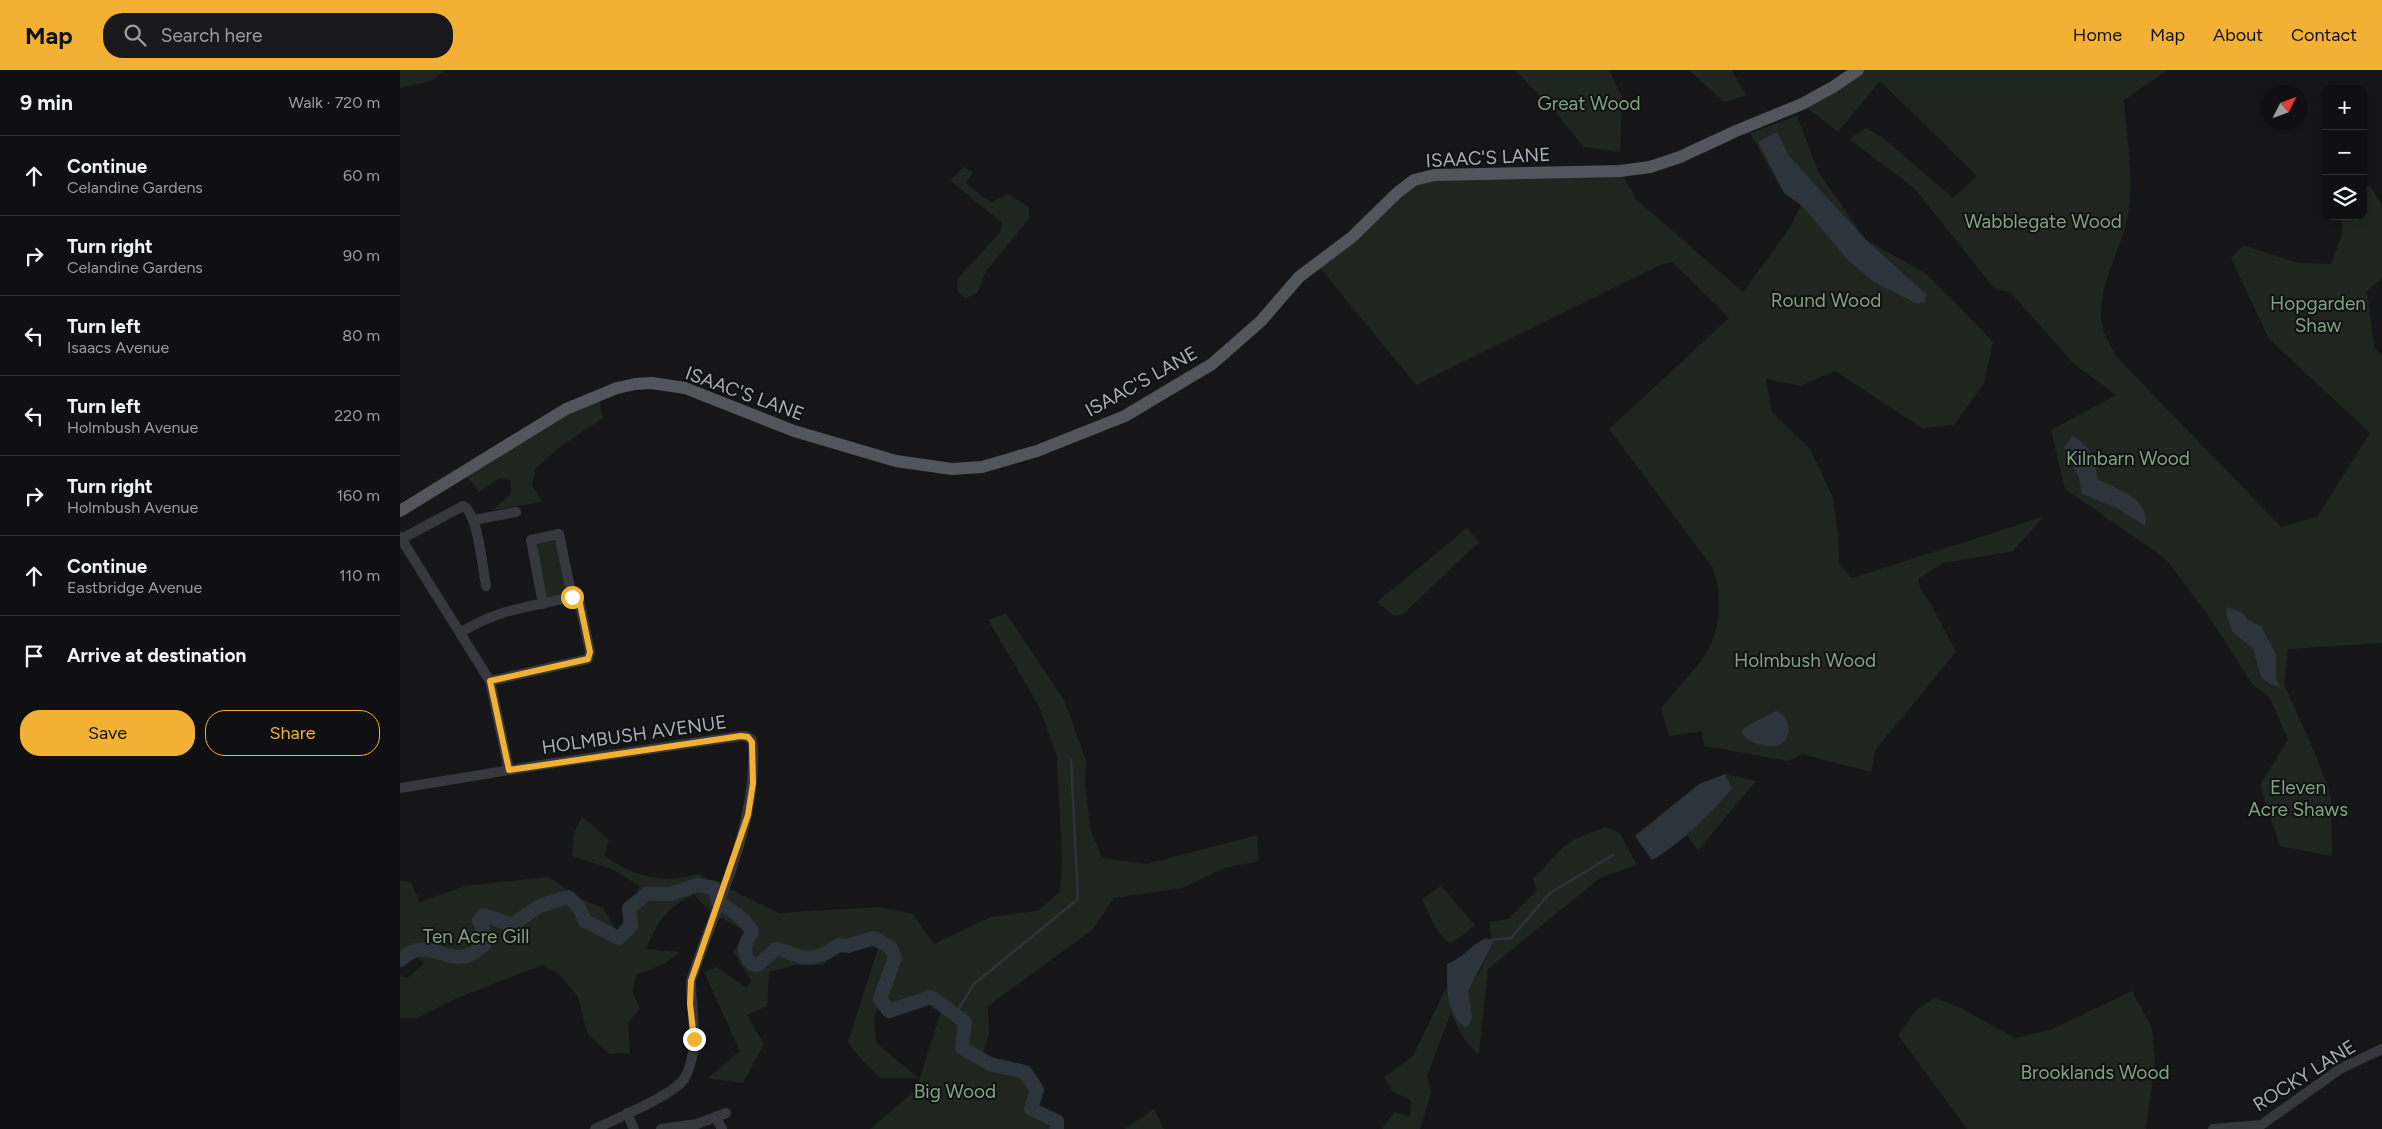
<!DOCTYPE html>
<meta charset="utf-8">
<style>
body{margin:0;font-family:Figtree,sans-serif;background:#19191b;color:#f1f3f6}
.controls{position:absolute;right:15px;top:15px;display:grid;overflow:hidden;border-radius:10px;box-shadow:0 2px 8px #0003}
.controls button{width:45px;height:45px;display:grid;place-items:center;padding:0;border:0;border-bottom:1px solid #303032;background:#101012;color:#f1f3f6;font:25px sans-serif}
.compass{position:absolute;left:1862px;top:15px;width:45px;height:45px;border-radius:50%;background:#101012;box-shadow:0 2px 8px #0003;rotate:48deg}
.stop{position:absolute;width:15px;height:15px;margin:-11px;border:4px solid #f2b134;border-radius:50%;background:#fff}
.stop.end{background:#f2b134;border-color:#fff;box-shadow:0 1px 5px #0008}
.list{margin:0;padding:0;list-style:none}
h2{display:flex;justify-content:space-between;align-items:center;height:65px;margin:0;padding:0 20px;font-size:21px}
h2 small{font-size:16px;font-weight:400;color:#9c9d9f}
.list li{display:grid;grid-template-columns:32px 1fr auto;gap:15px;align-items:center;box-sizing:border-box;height:80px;padding:0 20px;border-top:1px solid #303032}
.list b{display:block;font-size:19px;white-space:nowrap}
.list p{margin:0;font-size:16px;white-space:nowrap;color:#9c9d9f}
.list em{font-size:16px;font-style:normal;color:#9c9d9f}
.actions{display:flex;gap:10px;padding:15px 20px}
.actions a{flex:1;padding:11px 0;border:1px solid #f2b134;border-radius:20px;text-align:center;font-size:18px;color:#f2b134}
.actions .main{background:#f2b134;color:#111}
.icon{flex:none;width:28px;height:28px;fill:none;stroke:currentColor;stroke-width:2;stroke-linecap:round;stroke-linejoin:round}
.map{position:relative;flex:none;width:1982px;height:1059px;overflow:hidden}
header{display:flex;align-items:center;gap:30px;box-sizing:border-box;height:70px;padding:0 25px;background:#f2b134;color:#111}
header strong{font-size:24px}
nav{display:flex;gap:28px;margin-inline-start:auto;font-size:18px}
.search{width:350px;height:45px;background:#19191b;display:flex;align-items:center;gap:12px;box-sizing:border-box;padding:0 18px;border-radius:20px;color:#9c9d9f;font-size:19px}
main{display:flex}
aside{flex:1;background:#101012}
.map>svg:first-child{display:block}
.green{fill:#1e261f}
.water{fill:#2c353c}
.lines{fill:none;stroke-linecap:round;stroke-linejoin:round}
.stream{stroke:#2c353c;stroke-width:2.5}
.river{stroke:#2c353c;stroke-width:14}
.minor{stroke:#37383d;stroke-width:10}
.major{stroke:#53555c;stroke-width:12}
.route{stroke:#f2b134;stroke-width:6}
.labels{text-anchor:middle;stroke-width:4;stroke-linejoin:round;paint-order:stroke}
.park-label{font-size:19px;fill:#7fa381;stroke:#111113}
.street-label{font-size:19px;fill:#a8adb8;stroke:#111113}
</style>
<header>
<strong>Map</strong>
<div class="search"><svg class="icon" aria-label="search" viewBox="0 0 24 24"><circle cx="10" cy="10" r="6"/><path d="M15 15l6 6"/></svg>Search here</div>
<nav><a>Home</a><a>Map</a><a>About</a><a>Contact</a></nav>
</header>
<main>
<aside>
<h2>9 min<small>Walk · 720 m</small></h2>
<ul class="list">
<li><svg class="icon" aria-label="ahead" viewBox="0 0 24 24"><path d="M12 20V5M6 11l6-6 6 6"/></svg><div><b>Continue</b><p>Celandine Gardens</p></div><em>60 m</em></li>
<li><svg class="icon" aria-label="right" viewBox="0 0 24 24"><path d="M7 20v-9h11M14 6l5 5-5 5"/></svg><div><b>Turn right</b><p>Celandine Gardens</p></div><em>90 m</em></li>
<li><svg class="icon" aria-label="left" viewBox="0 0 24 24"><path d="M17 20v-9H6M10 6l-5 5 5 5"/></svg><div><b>Turn left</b><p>Isaacs Avenue</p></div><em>80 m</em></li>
<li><svg class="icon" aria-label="left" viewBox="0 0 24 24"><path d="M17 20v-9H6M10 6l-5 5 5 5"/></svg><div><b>Turn left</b><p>Holmbush Avenue</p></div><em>220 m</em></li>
<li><svg class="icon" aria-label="right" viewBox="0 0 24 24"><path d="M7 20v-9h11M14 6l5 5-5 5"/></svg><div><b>Turn right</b><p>Holmbush Avenue</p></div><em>160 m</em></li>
<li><svg class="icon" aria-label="ahead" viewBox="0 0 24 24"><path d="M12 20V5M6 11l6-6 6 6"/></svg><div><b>Continue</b><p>Eastbridge Avenue</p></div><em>110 m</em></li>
<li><svg class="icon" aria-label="arrive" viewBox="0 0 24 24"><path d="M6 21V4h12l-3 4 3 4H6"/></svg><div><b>Arrive at destination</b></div></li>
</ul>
<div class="actions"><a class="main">Save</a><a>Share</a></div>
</aside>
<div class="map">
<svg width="1982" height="1059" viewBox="0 0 1982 1059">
<rect width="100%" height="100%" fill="#161618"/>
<path class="green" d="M0,0h45l-13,11 -32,7z
M1115,0h94l13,27 -2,55 -36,-5 -33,-40z
M1289,0h43l14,26 -22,6z
M1458,0h309l-43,30c2,39 11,76 4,115 -6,35 -35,78 -25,114 3,9 9,19 13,27l165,171 36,-10 53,-84 -101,-94 -38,-81 12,-13 55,18 33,1 11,-30v-18h21v-31l7,1 12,19v73l-15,13 7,55 8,10v287l-94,6 -4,35 33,74 14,39 1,59 -52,-10 -20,-61 28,-45 -18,-42 -18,-14 -42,-66 -44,-59 -101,-70 -14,-59 65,-35 -43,-32 -63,-71 -16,-4 -79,-99 -66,-50 17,-11 16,9 71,61 24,-22 -97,-95 -42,51 -36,-28z
M1397,46l22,57 47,67 61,34 66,68 -9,41 -30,42 -32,3 -87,-57 -35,15 -34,-7 6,33 39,38 22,48 5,37 1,29 13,14 191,-61 -30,34 -70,12 -25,16 3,11 10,14 25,48 -80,97 -5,23 -69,-18 -14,7 -84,-15 -2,-15 -33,5 -8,-28c13,-16 40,-44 48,-60 13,-24 12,-55 4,-80l-104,-139 120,-111 -57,-56 -12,3 -244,120 -100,-122 98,-83 206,-9 17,29 106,92 46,-63 12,-24 -17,-12 -34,-60z
M564,97l9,5 -7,11 18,15 8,4 16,-8 21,13v12l-43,52 -8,21 -12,6 -8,-5 -1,-11 2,-5 42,-46 1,-8 -52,-43z
M198,325l5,23 -43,29 -25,22 -3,17 11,16 -50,8 18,-16 -1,-14 -11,-2 -20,14 -15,-20z
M1067,458l12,14 -77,73 -8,1 -17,-14z
M152,470l5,4 9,46 -3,6 -12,3 -5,-4 -10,-46 3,-6z
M606,543l58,87 22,60 -1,25 6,46 11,27 45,6 110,-29 2,26 -34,7 -43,20 -68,10 -22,32 -104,76 1,28 -9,29 49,3 14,19 -12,24v7l21,5v8h-182l46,-39 25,-78 -18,-18 -24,10 -17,-1 -8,12 2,28 43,35h-39l-19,-19 -13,-17 30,-94c-23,-8 -39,0 -55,17h-28l-26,7 -2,34 -20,9 17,29 -21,39 -35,-5 32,-27 -36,-79 13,-5 29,21 5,-7 -18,-29 13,-20 -38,-22 -14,-16c-31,18 -33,23 -48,55l34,3 -16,12 -28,11 -3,17 7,17 -12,13 2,31 -20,1 -22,-19 -10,-38 -19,-23 -17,-9 -87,34 -38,19h-17v-43l7,3 17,-15 -12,-9 -12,7v-80l11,1 9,20 45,-16 83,-9 35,23 20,8 13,22 9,-12 15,-32 -28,-17 -40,-13 2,-23 8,-17 27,24 -5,15c29,22 58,29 94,19l81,39 99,-6 35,7 21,30 56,-27 47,-6 23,-19 2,-31 -5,-104 -18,-51 -51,-86z
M1325,704l31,7 -58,69 -11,-14 45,-47z
M1206,757l14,6 17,32 -37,13 -112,91 -9,85c-17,-13 -19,-23 -28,-41l-24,63 4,17 -11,36h-38l12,-17 16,4 1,-16 -18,-8 -9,-15 29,-21 34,-70 5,26c13,-17 36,-49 39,-70 1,-6 -1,-13 -2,-20l19,-3 29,-29 -4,-11 30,-32 12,-8z
M1041,816l34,39 -18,15 -7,3c-15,-9 -20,-29 -28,-44z
M1732,921l20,37 3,35 -9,66h-179l-69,-94 19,-26 18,-11 24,9 56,31 35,-8z
M754,1039l10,20h-40z"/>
<path class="water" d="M1377,62l12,24 77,84 60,54 -1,9h-10l-41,-21 -26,-22 -47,-55 -17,-12 -26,-51z
M1673,366c20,13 22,20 24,43 19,9 54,20 48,47l-30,-19 -33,-13 -3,-16 -15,-31z
M1827,537l14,5 7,8 13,6 15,28v25l5,9 -11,-4 -9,-7 -8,-29 -20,-15 -7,-20z
M1376,641c16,6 19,31 -1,35 -10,2 -29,-4 -34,-14l4,-5z
M1325,704l7,15c-25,27 -48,53 -80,71l-17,-24 64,-52z
M1086,868l5,2 2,3 -25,48 4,26 -2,7 -5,3c-20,-13 -18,-42 -18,-63 15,-5 24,-19 39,-26z"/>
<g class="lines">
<path class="stream" d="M1091,870l20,-2 39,-45 63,-38
M555,945l19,-31 104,-85 -7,-139"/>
<path class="river" d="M0,890c5,-3 11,-9 17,-10 27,-4 38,21 67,-5l-1,-16 -4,-8 5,-6 24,9 7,-1 24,-17 29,-9 11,10 6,14 34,17 12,-12 -2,-18 18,-14h23l27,-9 18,3 3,14c12,7 28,17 34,30 -8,13 -11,20 0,32l6,1 18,-16c9,1 14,5 22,7 14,5 31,-4 41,-11l9,1 26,-8 17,10 4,10 -15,41 9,12 42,-14 34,25 -3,26 28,16 35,8 12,18 -6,19 26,12v8"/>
<path class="minor" d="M74,450l42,-8
M0,467l90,144 19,89
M1,469l62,-33c15,6 20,64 23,80
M143,534l-12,-64 28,-6 13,63
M60,563c38,-24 69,-26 112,-36l8,7 10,48 -2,7 -98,22
M0,718l147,-24 194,-28h5l6,4c2,8 1,17 1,26 -2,73 -40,146 -62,215 0,19 3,38 3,57 0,13 -3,30 -10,41 -12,17 -69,40 -89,50
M227,1043l7,16
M316,1048l6,11
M261,1059l36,-5 29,-11
M1813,1059l48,-4 79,-56 42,-20"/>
<path class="major" d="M0,441l166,-102 51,-21 18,-4 17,-1 33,5 109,43 102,30 56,8 30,-2 55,-16 88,-35 87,-52 49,-43 38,-44 53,-40 45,-44 17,-13 20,-5 186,-4 30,-4 30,-10 56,-26 66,-27 31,-17 25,-17"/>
</g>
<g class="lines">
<path class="route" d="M172,527l8,7 10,48 -2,7 -98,22 19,89 232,-34 7,1 4,5 1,41 -5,32 -57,166 -1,23 4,35"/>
</g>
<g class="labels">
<g class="park-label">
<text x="1189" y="40">Great Wood</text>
<text x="1643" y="158">Wabblegate Wood</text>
<text x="1426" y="237">Round Wood</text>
<text x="1918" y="240">Hopgarden<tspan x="1918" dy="22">Shaw</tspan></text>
<text x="1728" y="395">Kilnbarn Wood</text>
<text x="1405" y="597">Holmbush Wood</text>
<text x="1898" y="724">Eleven<tspan x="1898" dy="22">Acre Shaws</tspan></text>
<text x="76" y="873">Ten Acre Gill</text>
<text x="1695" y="1009">Brooklands Wood</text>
<text x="555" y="1028">Big Wood</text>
</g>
<g class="street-label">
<text transform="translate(1088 87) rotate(-3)" y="7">ISAAC'S LANE</text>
<text transform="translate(741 311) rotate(-29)" y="7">ISAAC'S LANE</text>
<text transform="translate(345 323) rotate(20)" y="7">ISAAC'S LANE</text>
<text transform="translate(234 664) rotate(-8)" y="7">HOLMBUSH AVENUE</text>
<text transform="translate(1904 1005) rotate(-32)" y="7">ROCKY LANE</text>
</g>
</g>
</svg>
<div class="controls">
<button>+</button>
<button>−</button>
<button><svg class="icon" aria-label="layers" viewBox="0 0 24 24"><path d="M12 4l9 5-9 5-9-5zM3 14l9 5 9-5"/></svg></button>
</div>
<svg class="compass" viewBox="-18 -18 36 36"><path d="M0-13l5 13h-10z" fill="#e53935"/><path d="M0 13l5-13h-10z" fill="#9c9d9f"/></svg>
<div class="stop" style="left:172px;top:527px"></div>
<div class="stop end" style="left:294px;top:969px"></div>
</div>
</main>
